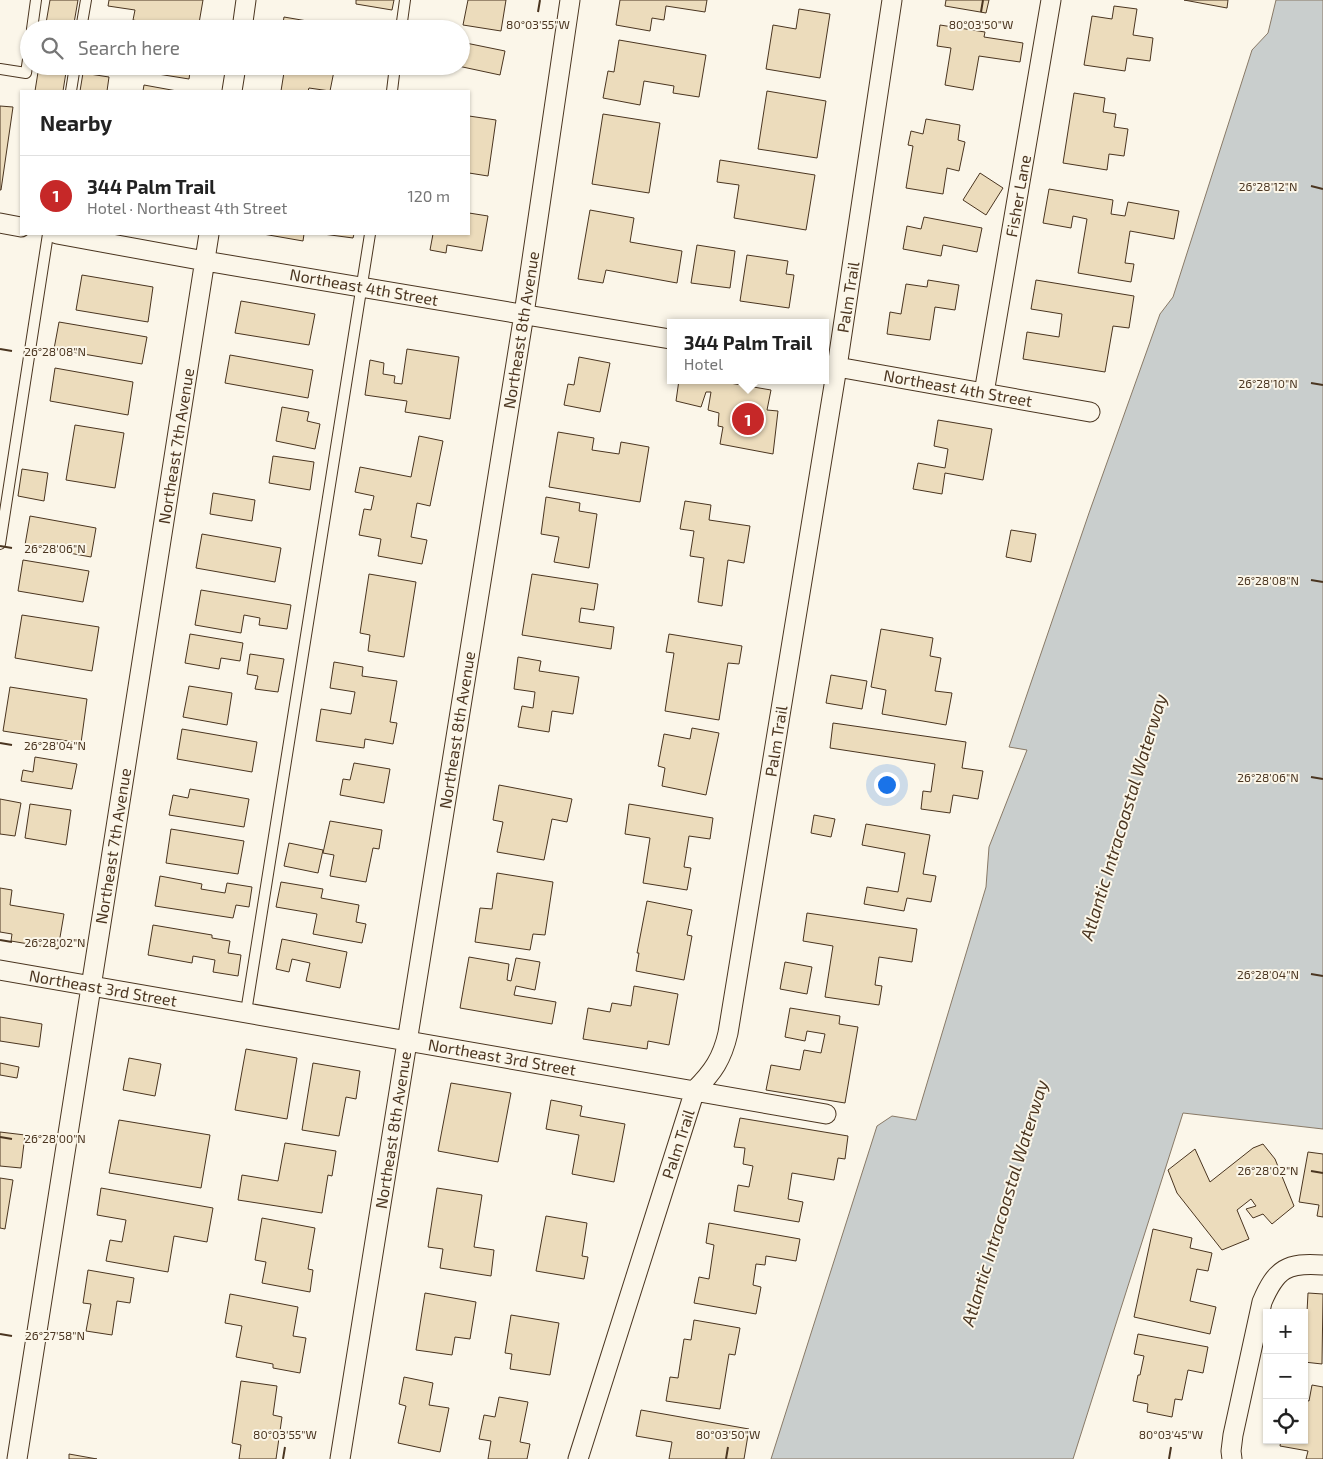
<!DOCTYPE html>
<meta charset="utf-8">
<style>
body{margin:0;font-family:"Exo 2",sans-serif;background:#f2f2f2;color:#222}
.controls{position:absolute;right:15px;bottom:15px;display:grid;overflow:hidden;border-radius:0px;box-shadow:0 1px 4px #0004}
.controls button{width:45px;height:45px;display:grid;place-items:center;padding:0;border:0;border-bottom:1px solid #e0e0e0;background:#fff;color:#222;font:25px sans-serif}
.you{position:absolute;left:886px;top:784px;width:18px;height:18px;margin:-12px;border:4px solid #fff;border-radius:50%;background:#1a73e8;box-shadow:0 0 0 8px #1a73e833}
.badge{display:grid;place-items:center;width:32px;height:32px;border-radius:50%;background:#c62828;color:#fff;font-size:16px;font-weight:700}
.pin{position:absolute;translate:-50% -50%;border:2px solid #fff;box-shadow:0 1px 5px #0006}
.popup{position:absolute;left:667px;top:319px;width:162px;height:65px;box-sizing:border-box;display:grid;place-content:center;border-radius:0px;background:#fff;filter:drop-shadow(0 1px 4px #0005);font-size:16px;white-space:nowrap;color:#767676}
.popup b{font-size:19px;color:#222}
.popup::after{content:'';position:absolute;left:50%;top:100%;margin-left:-10px;border:10px solid transparent;border-top-color:#fff}
.list{margin:0;padding:0;list-style:none}
h2{display:flex;justify-content:space-between;align-items:center;height:65px;margin:0;padding:0 20px;font-size:21px}
h2 small{font-size:16px;font-weight:400;color:#767676}
.list li{display:grid;grid-template-columns:32px 1fr auto;gap:15px;align-items:center;box-sizing:border-box;height:80px;padding:0 20px;border-top:1px solid #e0e0e0}
.list b{display:block;font-size:19px;white-space:nowrap}
.list p{margin:0;font-size:16px;white-space:nowrap;color:#767676}
.list em{font-size:16px;font-style:normal;color:#767676}
.icon{flex:none;width:28px;height:28px;fill:none;stroke:currentColor;stroke-width:2;stroke-linecap:round;stroke-linejoin:round}
.map{position:relative;flex:none;width:1323px;height:1459px;overflow:hidden}
.search{position:absolute;background:#fff;box-shadow:0 1px 4px #0004;left:20px;top:20px;width:450px;height:55px;display:flex;align-items:center;gap:12px;box-sizing:border-box;padding:0 18px;border-radius:28px;color:#767676;font-size:19px}
.panel{position:absolute;background:#fff;box-shadow:0 1px 4px #0004;left:20px;top:90px;width:450px;height:145px;border-radius:0px}
.map>svg:first-child{display:block}
.water{fill:#c9cecd;stroke:#887966}
.building{fill:#ecdcbc;stroke:#4a3520}
.lines{fill:none;stroke-linecap:round;stroke-linejoin:round}
.lane-casing{stroke:#4a3520;stroke-width:12}
.street-casing{stroke:#4a3520;stroke-width:21}
.lane{stroke:#fbf6e9;stroke-width:10}
.street{stroke:#fbf6e9;stroke-width:19}
.ticks{fill:none;stroke:#4a3520;stroke-width:2}
.labels{text-anchor:middle;stroke-width:4;stroke-linejoin:round;paint-order:stroke}
.street-label{font-size:16px;fill:#4a3520;stroke:#fbf6e9}
.water-label{font-size:18px;font-style:italic;fill:#4a3520;stroke:#fbf6e9}
.ticks-label{font-size:12px;text-anchor:middle;fill:#4a3520;stroke:#fbf6e9;stroke-width:4;stroke-linejoin:round;paint-order:stroke}
</style>
<div class="map">
<svg width="1323" height="1459" viewBox="0 0 1323 1459">
<rect width="100%" height="100%" fill="#fbf6e9"/>
<path class="water" d="M1276,0h47v1129l-140,-16 -110,346h-302l106,-333 15,-10 24,4 70,-233 3,-40 38,-97 -18,-3 80,-234 71,-199 13,-17 79,-247 16,-17z"/>
<path class="building" d="M50,0h28l-5,29h-28z
M109,0h94l-5,29h-16l-49,-9 2,-10 -27,-4z
M356,0h38l-2,10 -36,-6z
M468,0h38l-5,31 -38,-6z
M620,0h87l-2,12 -39,-6 -2,14 -12,-2 -2,13 -34,-6z
M946,0h43l-3,13 -41,-7z
M1184,0h44l-1,8z
M1114,6l23,3 -4,26 20,3 -3,23 -23,-3 -2,13 -41,-6 8,-49 20,3z
M799,9l31,5 -10,64 -54,-9 7,-44 23,4z
M284,17l58,10v2h-60z
M940,25l45,7 -1,5 39,6 -3,19 -41,-6 -6,34 -28,-5 6,-37 -14,-2z
M619,40l87,15 -7,42 -26,-4 1,-7 -30,-5 -4,24 -37,-7 5,-27 6,1z
M461,42l44,9 -5,24 -42,-9h3z
M39,66h28l-4,25h-28z
M140,66h51l-2,13 -50,-8z
M285,66h28l21,5 -4,20 -21,-3 -1,3h-27z
M83,73l26,4 -2,14h-27z
M144,85l33,6h-34z
M767,91l59,10 -9,57 -59,-9z
M1074,93l31,5 -2,14 13,2 -2,13 14,2 -4,27 -15,-2 -2,16 -44,-7z
M0,106l13,1 -12,83h-1z
M603,114l57,9 -11,70 -57,-9z
M469,116l27,4 -8,56 -19,-3z
M926,119l34,6 -2,15 7,2 -6,29 -12,-3 -4,26 -37,-6 7,-42 -5,-1 3,-14 12,3z
M720,160l95,15 -9,55 -72,-12 5,-33 -22,-3z
M980,173l23,15 -17,27 -23,-15z
M1049,189l64,11 -2,14 14,2 3,-14 51,9 -5,28 -44,-8 -5,32 9,1 -3,18 -53,-9 9,-54 -14,-3 -2,12 -28,-5z
M590,210l44,8 -4,24 52,9 -5,32 -71,-13 -3,13 -25,-4z
M469,213l19,3 -6,35 -35,-6 -1,8 -16,-3 3,-16h36z
M924,217l58,11 -5,24 -34,-7 -2,11 -38,-7 4,-23 14,3z
M263,234h41l-1,7z
M323,234h31l-1,4z
M697,245l38,6 -5,37 -39,-5z
M747,255l41,6 -2,13 8,1 -5,33 -49,-7z
M82,275l71,12 -5,35 -72,-12z
M928,280l31,5 -4,25 -20,-3 -5,33 -43,-6 3,-22 11,2 5,-30 21,3z
M1036,280l98,16 -5,32 -16,-2 -8,46 -82,-13 4,-27 32,5 3,-23 -31,-5z
M241,301l74,13 -6,31 -74,-12z
M59,322l88,15 -5,27 -88,-15z
M407,349l52,8 -9,62 -45,-7 2,-11 -42,-6 5,-35 14,3 -1,11 12,2 -1,7 8,1z
M230,355l83,15 -5,28 -83,-15z
M579,357l31,6 -10,49 -36,-7 4,-21 6,1z
M55,368l78,14 -5,33 -78,-14z
M679,380h33l59,10 -4,20 11,1 -5,43 -53,-10 3,-17 -5,-1 1,-13 -11,-3 3,-18h-5l-5,15 -25,-6z
M282,407l27,5 -2,9 13,3 -5,25 -39,-8z
M938,420l54,9 -9,51 -38,-7 -3,21 -29,-5 5,-26 27,5 3,-19 -14,-3z
M75,425l49,8 -9,55 -49,-8z
M558,432l36,6 -2,12 27,4 2,-12 28,5 -9,55 -91,-15z
M419,436l24,5 -13,65 -13,-3 -6,34 16,3 -5,24 -44,-8 3,-17 -22,-4 5,-26 7,1 3,-14 -19,-4 5,-25 51,10z
M273,456l41,6 -4,28 -41,-7z
M22,469l26,4 -4,28 -26,-5z
M213,493l42,7 -3,21 -42,-7z
M546,497l34,6 -1,8 18,3 -8,54 -35,-6 5,-25 -18,-3z
M685,501l26,4 -2,15 41,6 -6,37 -16,-3 -6,46 -24,-4 6,-44 -14,-2 4,-25 -14,-2z
M30,516l66,12 -5,29 -66,-12z
M1011,530l25,4 -5,28 -25,-5z
M202,534l79,14 -6,34 -79,-14z
M23,560l66,11 -6,31 -65,-11z
M369,574l47,8 -12,75 -36,-6 2,-16 -10,-2z
M532,574l66,10 -4,26 -13,-2 -2,14 35,5 -3,22 -89,-14z
M201,590l90,15 -4,24 -28,-4 1,-7 -16,-3 -3,18 -46,-8z
M22,615l77,12 -7,44 -77,-13z
M881,629l52,9 -3,18 11,2 -6,33 17,2 -6,32 -64,-11 4,-24 -15,-3z
M190,634l53,9 -3,18 -19,-3 -2,11 -34,-6z
M669,634l73,12 -3,18 -11,-1 -9,57 -54,-9 9,-58 -8,-1z
M250,654l34,5 -6,33 -23,-3 3,-13 -11,-2z
M518,657l23,4 -2,10 40,6 -6,37 -21,-3 -3,21 -31,-5 4,-21 11,2 2,-16 -21,-3z
M334,662l29,5 -1,9 35,5 -7,41 7,1 -4,21 -28,-5 -1,9 -48,-7 5,-32 30,5 4,-22 -25,-4z
M831,675l36,6 -5,28 -36,-6z
M189,686l43,7 -5,32 -44,-8z
M10,687l77,12 -6,44 -78,-12z
M833,723l133,19 -4,26 21,3 -5,28 -25,-4 -3,18 -29,-4 2,-18 8,1 4,-28 -105,-16z
M692,728l27,5 -13,62 -44,-9 3,-18 -7,-2 6,-32 26,5z
M182,729l75,13 -5,30 -75,-13z
M35,757l42,7 -5,25 -51,-8 2,-11 10,2z
M354,763l36,6 -6,34 -44,-8 3,-16 7,1z
M499,785l73,14 -5,23 -15,-3 -8,41 -47,-8 6,-30 -10,-2z
M190,789l59,10 -5,28 -75,-12 4,-20 15,3z
M0,799l21,4 -6,33 -15,-2z
M30,804l41,6 -5,35 -41,-7z
M629,804l84,14 -3,21 -21,-3 -5,31 7,1 -4,22 -44,-7 7,-45 -25,-4z
M814,815l21,4 -4,18 -20,-4z
M330,821l52,9 -3,19 -6,-1 -7,34 -36,-6 4,-21 -11,-2z
M866,824l64,11 -7,39 13,2 -5,26 -24,-4 -3,13 -40,-7 3,-17 31,5 7,-39 -43,-8z
M171,829l73,12 -6,33 -72,-11z
M289,843l34,7 -5,23 -34,-7z
M497,873l56,9 -8,53 -12,-1 -3,16 -55,-8 5,-34 12,1z
M160,876l42,8 -1,5 24,4 2,-10 25,4 -3,20 -13,-2 -3,13 -78,-12z
M281,882l42,7 -2,9 38,7 -3,17 10,2 -4,19 -49,-9 4,-20 -41,-7z
M0,888l12,2 -2,15 54,9 -6,35 -47,-8 1,-7 -12,-2z
M647,901l45,9 -5,25 5,1 -8,44 -48,-9 3,-18h-2z
M807,913l110,16 -5,33 -33,-5 -4,28 7,1 -3,19 -54,-8 8,-51 -30,-5z
M153,925l59,10v3l18,3 -2,12 13,2 -3,21 -25,-4 2,-12 -22,-4 -1,7 -44,-8z
M282,939l65,13 -7,36 -34,-7 4,-18 -18,-4 -3,13 -13,-3z
M469,957l40,7 -2,16 4,1 5,-23 24,4 -5,28 -19,-4 -2,9 42,7 -4,22 -92,-16z
M785,962l27,5 -5,27 -27,-5z
M634,986l44,8 -9,51 -21,-4 -1,8 -64,-10 5,-31 22,4 2,-9 19,3z
M790,1008l50,8 -1,8 19,3 -13,76 -79,-13 5,-25 29,5 4,-20 17,3 4,-19 -18,-3 -2,10 -20,-4z
M0,1017l42,7 -3,23 -39,-6z
M246,1049l51,9 -10,61 -52,-9z
M129,1058l32,6 -6,32 -32,-6z
M0,1063l19,4 -2,11 -17,-3z
M313,1063l47,8 -4,28 -10,-2 -7,39 -37,-6z
M451,1083l60,10 -13,69 -60,-11z
M551,1100l31,6 -2,10 45,8 -11,58 -42,-8 7,-39 -33,-6z
M740,1118l108,18 -3,23 -7,-1 -4,22 -42,-7 -4,26 15,3 -4,20 -65,-11 4,-26 11,2 4,-21 -10,-2 2,-16 -11,-1z
M119,1120l91,15 -9,53 -92,-15z
M0,1132l25,3 -4,33 -21,-2z
M285,1143l51,8 -4,25 -4,-1 -6,38 -84,-13 4,-25 36,6z
M1263,1144l12,15 19,47 -22,18 -9,-10 -10,4 -7,-9 10,-3 -5,-7 -14,11 12,29 -27,11 -45,-57 -9,-23 27,-21 15,33 43,-34z
M1308,1152l15,2v63l-6,-1 2,-11 -20,-3z
M0,1178l13,2 -8,49 -5,-1z
M101,1188l112,20 -6,34 -33,-6 -6,36 -62,-11 4,-21 12,2 4,-22 -29,-5z
M437,1188l45,7 -8,52 20,3 -3,26 -51,-8 3,-19 -15,-2z
M546,1216l41,7 -5,33 6,1 -4,22 -48,-8z
M262,1218l53,10 -7,41 5,1 -3,22 -48,-9 4,-21 -11,-2z
M709,1223l91,16 -4,22 -30,-5 -1,9 -9,-1 -3,21 8,2 -5,27 -62,-11 5,-26 10,2 5,-34 -8,-2z
M1153,1229l39,9 -2,10 22,5 -4,18 -11,-2 -7,32 26,6 -6,27 -76,-17z
M88,1270l46,8 -4,25 -13,-2 -5,34 -26,-4 5,-27 -8,-1z
M425,1293l51,9 -6,37 -15,-2 -3,18 -36,-5z
M1308,1293l15,1 -1,70 -18,-2v-49h-8l1,-2 10,1z
M230,1294l68,13 -5,29 13,2 -6,35 -27,-5v-4l-37,-7 6,-31 -17,-3z
M511,1315l48,8 -9,52 -40,-6 2,-15 -7,-1z
M694,1320l46,8 -5,27 -6,-1 -9,55 -54,-8 4,-24 8,1 6,-39 7,1z
M1138,1334l70,13 -5,26 -15,-3 -6,30 -7,-1 -3,18 -25,-5 1,-8 -15,-3 5,-26h2l4,-19 -10,-2z
M404,1377l29,6 -4,22 20,3 -9,44 -42,-9 8,-37 -7,-2z
M241,1381l36,5 -4,29 9,2 -6,42h-37l2,-14 -9,-2z
M1312,1385l11,2v72h-17l2,-8 -28,-5 1,-6h23v-40l5,1z
M499,1397l29,5 -8,40 10,2 -3,15h-39l3,-18 -12,-2 5,-24 11,2z
M641,1410l108,19 -5,30h-75l3,-17 -36,-6z
M69,1454l28,5h-28z"/>
<g class="lines">
<defs>
<path id="lane" d="M32,29l4,-29
M81,29l5,-29
M401,29l4,-29
M0,69l26,4 3,-20
M71,91l4,-25
M392,91l3,-25
M0,544l48,-310
M246,1012l124,-778"/>
<path id="street" d="M242,29l4,-29
M232,91l4,-25
M0,223l21,4
M57,234l148,27 465,78
M826,365l264,47
M984,393l67,-393
M0,970l826,144
M17,1459l192,-1225
M340,1459l184,-1145 46,-314
M578,1459l117,-369c18,-18 27,-31 33,-57l109,-666 55,-367
M1232,1459l-1,-8 2,-16 29,-133c14,-33 25,-40 61,-37"/>
</defs>
<use href="#lane" class="lane-casing"/>
<use href="#street" class="street-casing"/>
<use href="#lane" class="lane"/>
<use href="#street" class="street"/>
</g>
<path class="ticks" d="M538,12l2,-12M981,12l2,-12M1311,186l12,3M0,349l12,2M1311,383l12,2M0,546l12,2M1311,580l12,2M0,743l12,2M1311,777l12,2M0,940l12,2M1311,974l12,2M0,1137l12,2M1311,1171l12,2M0,1334l12,2M283,1459l2,-12M726,1459l2,-12M1169,1459l2,-12"/>
<g class="labels">
<g class="street-label">
<text transform="translate(1018 196) rotate(-80)" y="6">Fisher Lane</text>
<text transform="translate(364 287) rotate(10)" y="6">Northeast 4th Street</text>
<text transform="translate(848 297) rotate(-81)" y="6">Palm Trail</text>
<text transform="translate(521 330) rotate(-81)" y="6">Northeast 8th Avenue</text>
<text transform="translate(958 388) rotate(10)" y="6">Northeast 4th Street</text>
<text transform="translate(176 446) rotate(-81)" y="6">Northeast 7th Avenue</text>
<text transform="translate(457 730) rotate(-81)" y="6">Northeast 8th Avenue</text>
<text transform="translate(776 741) rotate(-81)" y="6">Palm Trail</text>
<text transform="translate(113 846) rotate(-81)" y="6">Northeast 7th Avenue</text>
<text transform="translate(103 988) rotate(10)" y="6">Northeast 3rd Street</text>
<text transform="translate(502 1057) rotate(10)" y="6">Northeast 3rd Street</text>
<text transform="translate(393 1130) rotate(-81)" y="6">Northeast 8th Avenue</text>
<text transform="translate(678 1144) rotate(-72)" y="6">Palm Trail</text>
</g>
<g class="water-label">
<text transform="translate(1124 817) rotate(-73)" y="6">Atlantic Intracoastal Waterway</text>
<text transform="translate(1005 1203) rotate(-73)" y="6">Atlantic Intracoastal Waterway</text>
</g>
</g>
<g class="ticks-label">
<text x="538" y="29">80°03'55"W</text>
<text x="981" y="29">80°03'50"W</text>
<text x="1268" y="191">26°28'12"N</text>
<text x="55" y="356">26°28'08"N</text>
<text x="1268" y="388">26°28'10"N</text>
<text x="55" y="553">26°28'06"N</text>
<text x="1268" y="585">26°28'08"N</text>
<text x="55" y="750">26°28'04"N</text>
<text x="1268" y="782">26°28'06"N</text>
<text x="55" y="947">26°28'02"N</text>
<text x="1268" y="979">26°28'04"N</text>
<text x="55" y="1143">26°28'00"N</text>
<text x="1268" y="1175">26°28'02"N</text>
<text x="55" y="1340">26°27'58"N</text>
<text x="285" y="1439">80°03'55"W</text>
<text x="728" y="1439">80°03'50"W</text>
<text x="1171" y="1439">80°03'45"W</text>
</g>
</svg>
<div class="controls">
<button>+</button>
<button>−</button>
<button><svg class="icon" aria-label="locate" viewBox="0 0 24 24"><circle cx="12" cy="12" r="6"/><path d="M12 2v4M12 18v4M2 12h4M18 12h4"/></svg></button>
</div>
<div class="you"></div>
<div class="pin badge" style="left:748px;top:419px">1</div>
<div class="popup"><b>344 Palm Trail</b>Hotel</div>
<div class="search"><svg class="icon" aria-label="search" viewBox="0 0 24 24"><circle cx="10" cy="10" r="6"/><path d="M15 15l6 6"/></svg>Search here</div>
<section class="panel">
<h2>Nearby<small></small></h2>
<ul class="list">
<li><span class="badge">1</span><div><b>344 Palm Trail</b><p>Hotel · Northeast 4th Street</p></div><em>120 m</em></li>
</ul>
</section>
</div>
